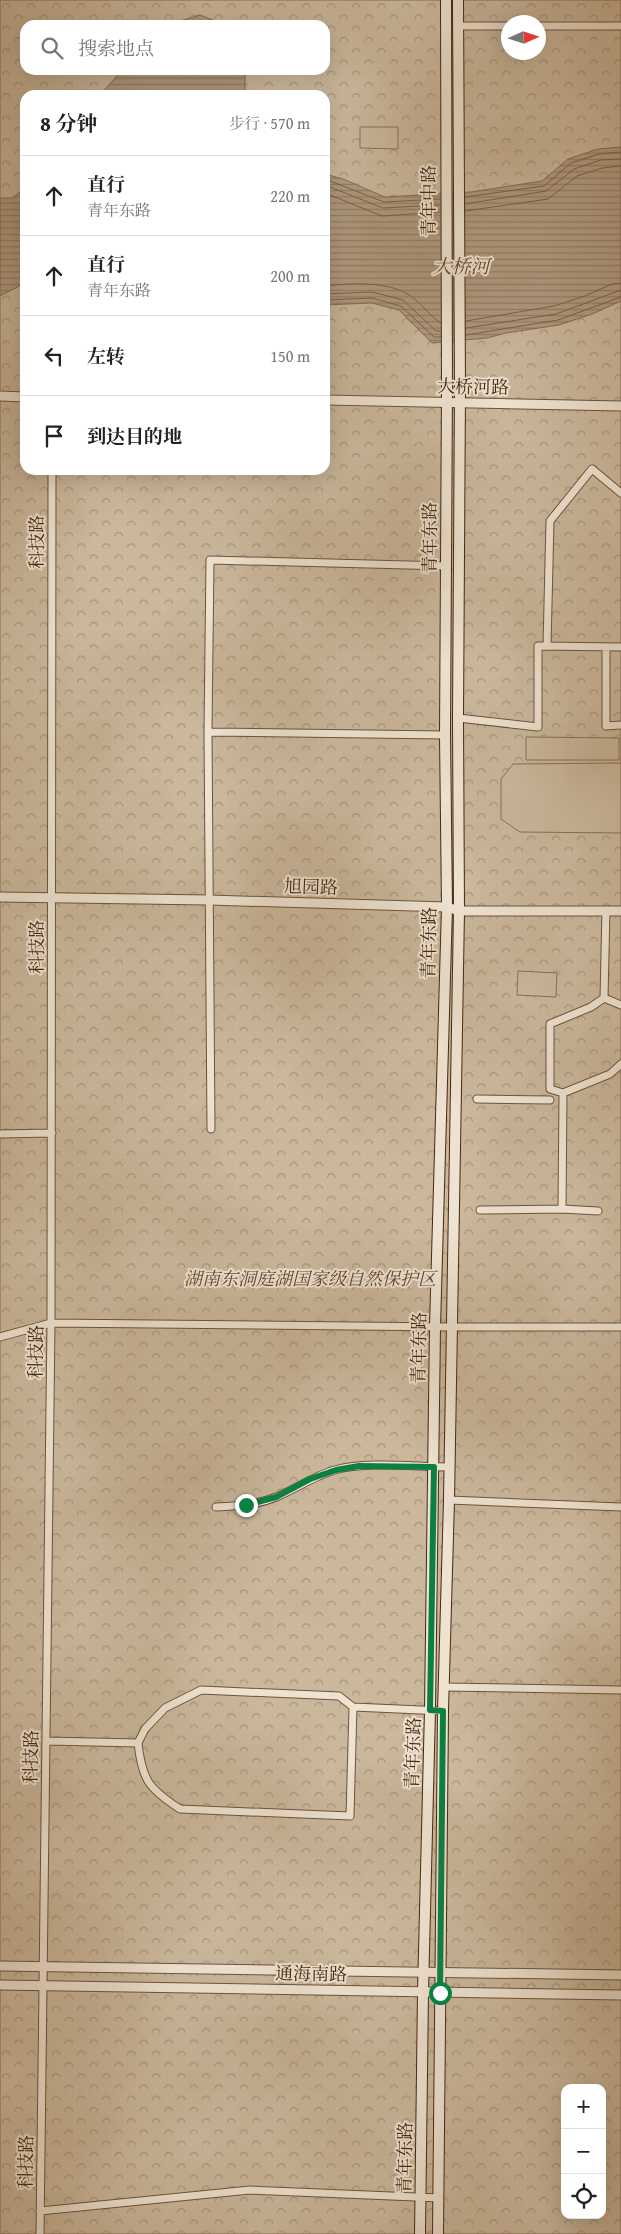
<!DOCTYPE html>
<html lang="zh">
<meta charset="utf-8">
<style>
body{margin:0;font-family:"Gentium Book Plus","Noto Serif SC",serif;background:#f6f6f6;color:#222}
.controls{position:absolute;right:15px;bottom:15px;display:grid;overflow:hidden;border-radius:10px;box-shadow:0 5px 20px #0002}
.controls button{width:45px;height:45px;display:grid;place-items:center;padding:0;border:0;border-bottom:1px solid #e0e0e0;background:#fff;color:#222;font:25px sans-serif}
.compass{position:absolute;left:501px;top:15px;width:45px;height:45px;border-radius:50%;background:#fff;box-shadow:0 5px 20px #0002;rotate:87deg}
.stop{position:absolute;width:15px;height:15px;margin:-11px;border:4px solid #0b8043;border-radius:50%;background:#fff}
.stop.end{background:#0b8043;border-color:#fff;box-shadow:0 1px 5px #0008}
.list{margin:0;padding:0;list-style:none}
h2{display:flex;justify-content:space-between;align-items:center;height:65px;margin:0;padding:0 20px;font-size:21px}
h2 small{font-size:16px;font-weight:400;color:#767676}
.list li{display:grid;grid-template-columns:32px 1fr auto;gap:15px;align-items:center;box-sizing:border-box;height:80px;padding:0 20px;border-top:1px solid #e0e0e0}
.list b{display:block;font-size:19px;white-space:nowrap}
.list p{margin:0;font-size:16px;white-space:nowrap;color:#767676}
.list em{font-size:16px;font-style:normal;color:#767676}
.icon{flex:none;width:28px;height:28px;fill:none;stroke:currentColor;stroke-width:2;stroke-linecap:round;stroke-linejoin:round}
.map{position:relative;flex:none;width:621px;height:2234px;overflow:hidden}
.search{position:absolute;background:#fff;box-shadow:0 5px 20px #0002;left:20px;top:20px;width:310px;height:55px;display:flex;align-items:center;gap:12px;box-sizing:border-box;padding:0 18px;border-radius:15px;color:#767676;font-size:19px}
.panel{position:absolute;background:#fff;box-shadow:0 5px 20px #0002;left:20px;top:90px;width:310px;height:385px;border-radius:15px}
.map>svg:first-child{display:block}
.park{fill:url(#park-crowns);stroke:#886f56;fill-rule:evenodd}
.garden{fill:#cab79c;stroke:#886f56}
.water{fill:url(#water-rules);stroke:#856b53}
.lines{fill:none;stroke-linecap:round;stroke-linejoin:round}
.shore{stroke:#7b6048;stroke-width:1}
.minor-casing{stroke:#6e523b;stroke-width:9}
.tertiary-casing{stroke:#6e523b;stroke-width:11}
.secondary-casing{stroke:#472711;stroke-width:12}
.minor{stroke:#eee3d1;stroke-width:7}
.tertiary{stroke:#eee3d1;stroke-width:9}
.secondary{stroke:#eee3d1;stroke-width:10}
.route{stroke:#0b8043;stroke-width:6}
.labels{text-anchor:middle;stroke-width:4;stroke-linejoin:round;paint-order:stroke}
.street-label{font-size:18px;fill:#472711;stroke:#eee3d1}
.park-label{font-size:18px;font-style:italic;fill:#61442d;stroke:#eee3d1}
.water-label{font-size:19px;font-style:italic;fill:#61442c;stroke:#eee3d1}
</style>
<div class="map">
<svg width="621" height="2234" viewBox="0 0 621 2234">
<defs>
<pattern id="park-crowns" width="20" height="18" patternUnits="userSpaceOnUse" patternTransform="scale(1.25)"><rect width="20" height="18" fill="#cab79c"/><path d="M2 6a3 3 0 1 1 6 0M12 15a3 3 0 1 1 6 0" fill="none" stroke="#a6957e"/></pattern>
<pattern id="water-rules" width="6" height="5" patternUnits="userSpaceOnUse" patternTransform="scale(1.25)"><rect width="6" height="5" fill="#af997f"/><path d="M0 2.5h6" fill="none" stroke="#907d67"/></pattern>
</defs>
<rect width="100%" height="100%" fill="#e5d4b8"/>
<filter id="stains"><feTurbulence type="fractalNoise" baseFrequency=".004" numOctaves="4"/><feColorMatrix values="0 0 0 0 .2 0 0 0 0 .09 0 0 0 0 .02 0 0 0 .5 -.17"/></filter>
<radialGradient id="worn" r=".72"><stop offset=".6" stop-color="#630" stop-opacity="0"/><stop offset="1" stop-color="#630" stop-opacity=".3"/></radialGradient>
<path class="park" d="M0,0h621v2234h-621zM508,22h30v30h-30zM25,25h300v45h-300zM25,95h300v375h-300zM565,2088h37v127h-37z"/>
<path class="garden" d="M360,127h38v22l-38,-1z
M526,737l93,1v22h-93z
M621,763v70l-101,-1 -19,-13v-40l12,-15z
M518,971l39,2 -1,24 -39,-2z"/>
<path class="water" d="M200,15l25,10h-58z
M122,70h123v25h-145z
M621,147v154l-29,13 -33,11 -53,8 -19,5 -55,5 -33,-33 -27,-7 -47,2v-131l18,5 42,18 86,-5 71,-11 26,-22 30,-10z
M25,188v95l-25,13v-98h12z"/>
<g class="lines">
<path class="shore" d="M325,179l59,23 56,-3
M325,185l58,23 57,-3
M325,193l57,23 58,-4
M465,197l79,-11 27,-23 28,-9 22,-2
M465,204l81,-13 28,-22 27,-9 20,-1
M465,211l83,-12 29,-23 25,-8 19,-2
M325,286c24,-3 63,-5 84,9 12,7 20,21 32,28
M325,294l47,-2 31,8 33,31h5
M325,300l47,-2 29,8 33,31h7
M466,321l88,-15 31,-10 27,-12 9,-1
M466,328l90,-14 65,-24
M466,335l92,-15 63,-23"/>
<defs>
<path id="minor" d="M459,26h49
M538,26h83
M547,646l3,-125 42,-52 29,24
M606,647v79l15,-1
M458,718l80,9v-81l83,1
M208,732l237,3
M606,910l-2,88 17,7
M604,998l-13,9 -41,17v65l13,4 47,-19 11,-10
M477,1099l73,1
M211,1129l-3,-397 2,-172 236,6
M0,1134l52,-1
M562,1209l36,2
M480,1210l82,-1 1,-116
M0,1337l51,-14 400,4h170
M449,1500l172,7
M216,1507c20,-1 41,-2 60,-10 20,-8 37,-21 59,-27 32,-9 80,-3 114,-3
M445,1687l176,3
M46,1741l92,2 7,-14 20,-21 36,-18 138,6 14,11 90,4
M138,1743c4,37 11,46 42,66l170,7 3,-109
M40,2211l210,-21 189,8
M40,2234l11,-911 1,-853"/>
<path id="tertiary" d="M0,396l25,1
M325,400l296,6
M0,897l209,3 238,7 12,4h162
M0,1966l621,9
M0,1985l621,10"/>
<path id="secondary" d="M420,2234l3,-242 7,-282 5,-383 12,-420 -2,-172 2,-345 -1,-390
M438,2234l5,-523 6,-211 10,-589 -1,-193 2,-330 -2,-388"/>
</defs>
<use href="#minor" class="minor-casing"/>
<use href="#tertiary" class="tertiary-casing"/>
<use href="#secondary" class="secondary-casing"/>
<use href="#minor" class="minor"/>
<use href="#tertiary" class="tertiary"/>
<use href="#secondary" class="secondary"/>
</g>
<g class="lines">
<path class="route" d="M246,1505l30,-8 34,-18 26,-9 23,-4 75,1 -4,243 13,1 -3,282"/>
</g>
<g class="labels">
<g class="street-label">
<text transform="translate(429 201) rotate(-90)" y="6">青年中路</text>
<text transform="translate(473 387) rotate(1)" y="6">大桥河路</text>
<text transform="translate(430 538) rotate(-90)" y="6">青年东路</text>
<text transform="translate(37 542) rotate(-90)" y="6">科技路</text>
<text transform="translate(311 887) rotate(2)" y="6">旭园路</text>
<text transform="translate(429 943) rotate(-89)" y="6">青年东路</text>
<text transform="translate(37 947) rotate(-90)" y="6">科技路</text>
<text transform="translate(419 1348) rotate(-89)" y="6">青年东路</text>
<text transform="translate(36 1352) rotate(-89)" y="6">科技路</text>
<text transform="translate(413 1753) rotate(-88)" y="6">青年东路</text>
<text transform="translate(31 1757) rotate(-89)" y="6">科技路</text>
<text transform="translate(311 1974) rotate(1)" y="6">通海南路</text>
<text transform="translate(405 2158) rotate(-89)" y="6">青年东路</text>
<text transform="translate(26 2162) rotate(-89)" y="6">科技路</text>
</g>
<g class="park-label">
<text x="310" y="1285">湖南东洞庭湖国家级自然保护区</text>
</g>
<g class="water-label">
<text x="461" y="273">大桥河</text>
</g>
</g>
<rect width="100%" height="100%" filter="url(#stains)"/>
<rect width="100%" height="100%" fill="url(#worn)"/>
</svg>
<div class="controls">
<button>+</button>
<button>−</button>
<button><svg class="icon" aria-label="locate" viewBox="0 0 24 24"><circle cx="12" cy="12" r="6"/><path d="M12 2v4M12 18v4M2 12h4M18 12h4"/></svg></button>
</div>
<svg class="compass" viewBox="-18 -18 36 36"><path d="M0-13l5 13h-10z" fill="#e53935"/><path d="M0 13l5-13h-10z" fill="#767676"/></svg>
<div class="stop" style="left:440px;top:1993px"></div>
<div class="stop end" style="left:246px;top:1505px"></div>
<div class="search"><svg class="icon" aria-label="search" viewBox="0 0 24 24"><circle cx="10" cy="10" r="6"/><path d="M15 15l6 6"/></svg>搜索地点</div>
<section class="panel">
<h2>8 分钟<small>步行 · 570 m</small></h2>
<ul class="list">
<li><svg class="icon" aria-label="ahead" viewBox="0 0 24 24"><path d="M12 20V5M6 11l6-6 6 6"/></svg><div><b>直行</b><p>青年东路</p></div><em>220 m</em></li>
<li><svg class="icon" aria-label="ahead" viewBox="0 0 24 24"><path d="M12 20V5M6 11l6-6 6 6"/></svg><div><b>直行</b><p>青年东路</p></div><em>200 m</em></li>
<li><svg class="icon" aria-label="left" viewBox="0 0 24 24"><path d="M17 20v-9H6M10 6l-5 5 5 5"/></svg><div><b>左转</b></div><em>150 m</em></li>
<li><svg class="icon" aria-label="arrive" viewBox="0 0 24 24"><path d="M6 21V4h12l-3 4 3 4H6"/></svg><div><b>到达目的地</b></div></li>
</ul>
</section>
</div>
